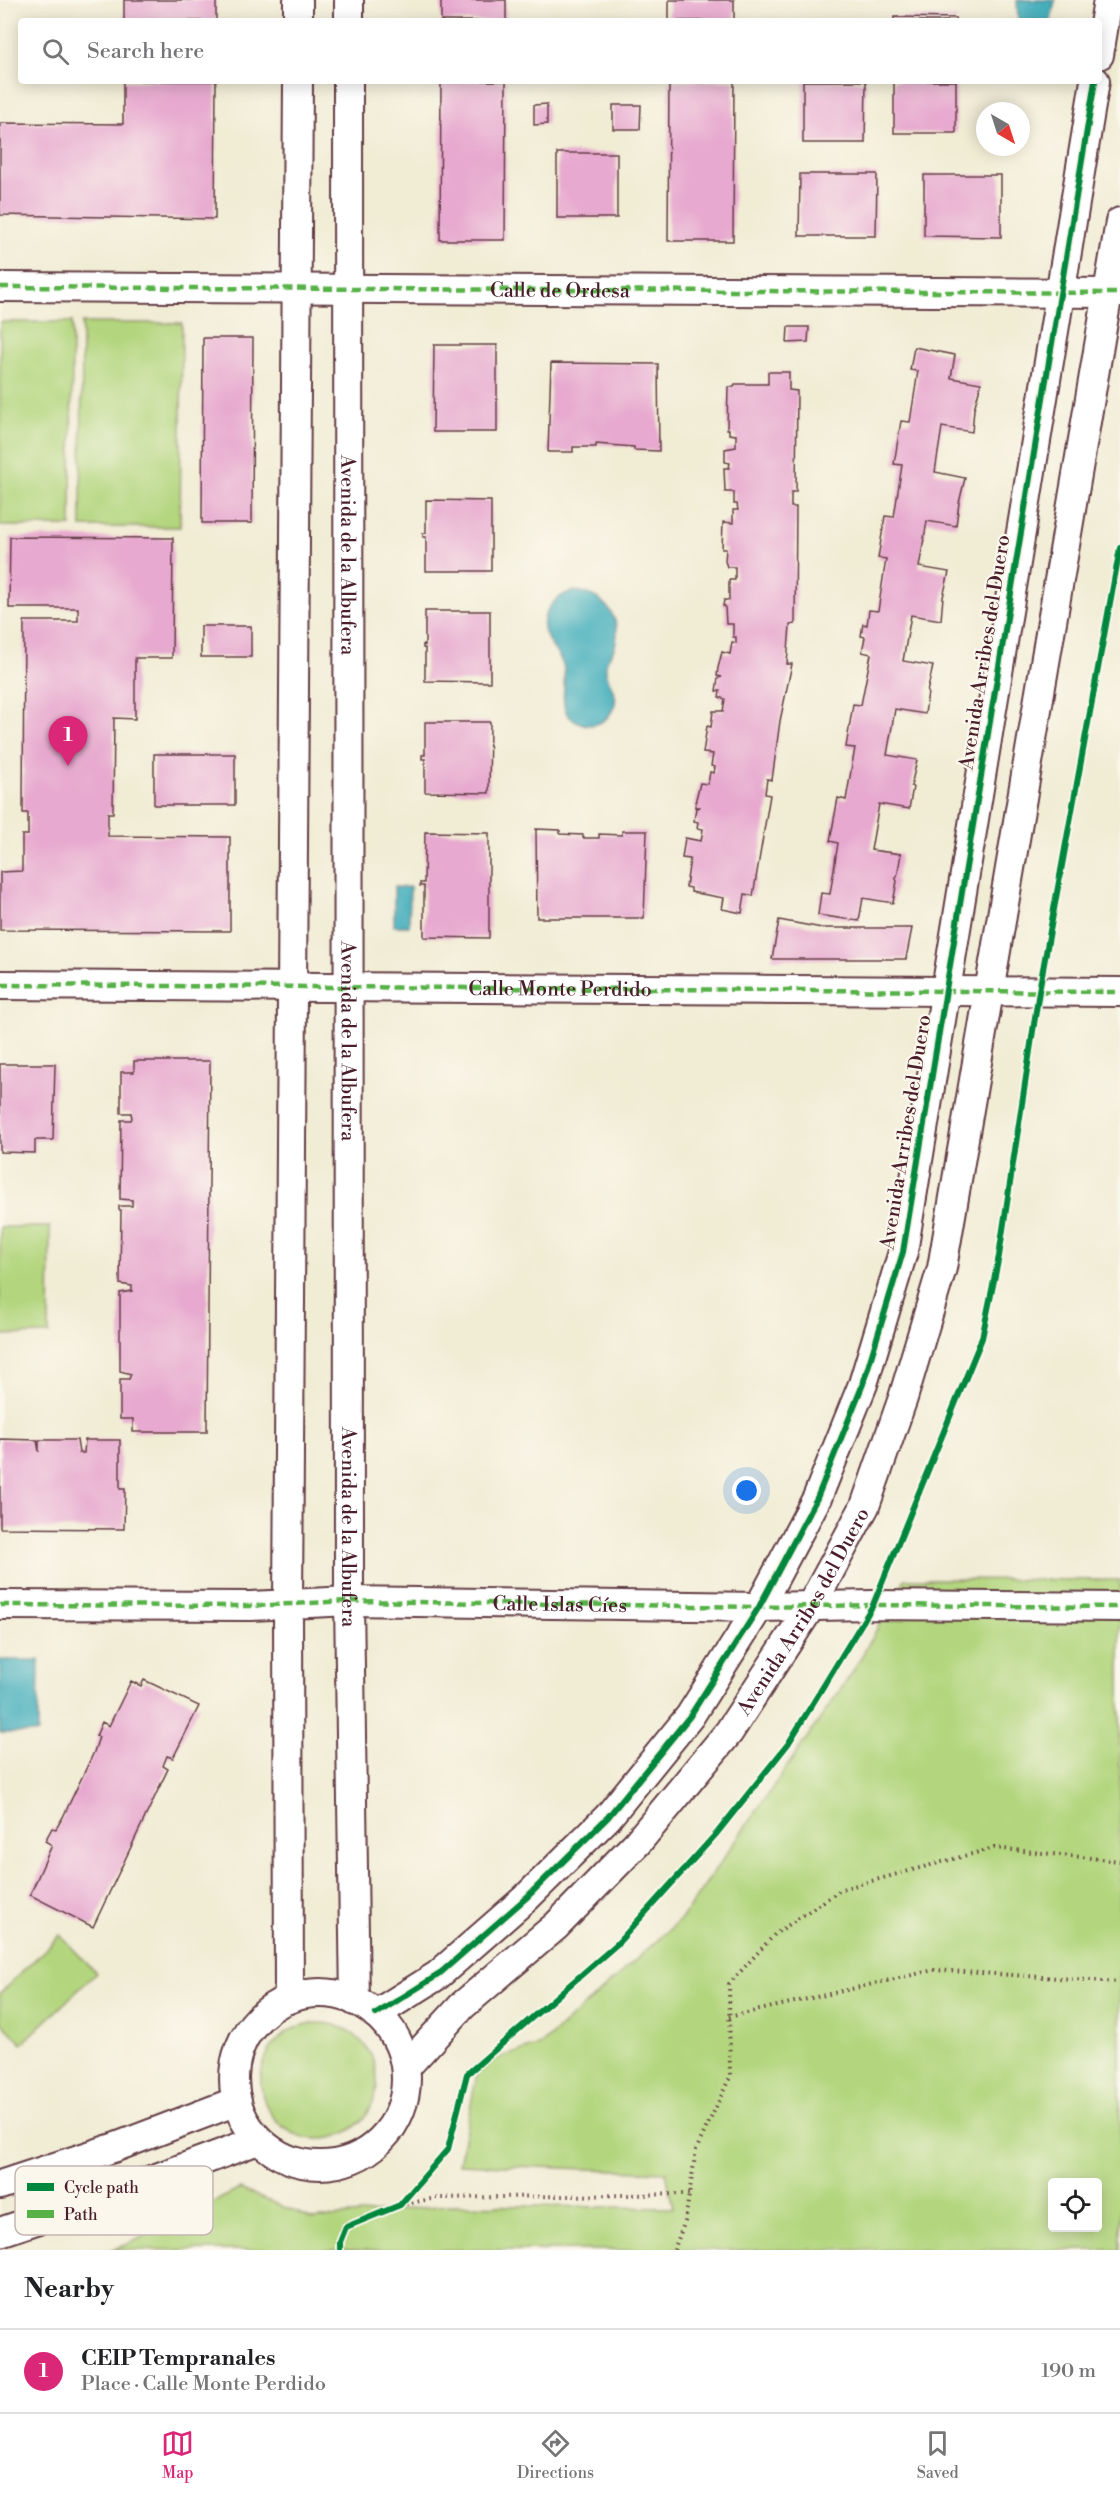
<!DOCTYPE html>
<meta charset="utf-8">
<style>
body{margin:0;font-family:"Libre Bodoni",serif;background:#f2f2f2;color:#202124}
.controls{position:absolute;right:18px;bottom:18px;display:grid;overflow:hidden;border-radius:6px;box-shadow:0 3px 15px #0003}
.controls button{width:54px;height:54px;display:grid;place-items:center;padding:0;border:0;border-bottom:2px solid #e0e0e0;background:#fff;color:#202124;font:30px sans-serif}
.compass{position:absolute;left:976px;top:102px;width:54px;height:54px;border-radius:50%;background:#fff;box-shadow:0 3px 15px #0003;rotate:141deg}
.you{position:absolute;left:747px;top:1491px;width:21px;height:21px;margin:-15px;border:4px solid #fff;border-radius:50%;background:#1a73e8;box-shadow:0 0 0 9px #1a73e833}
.badge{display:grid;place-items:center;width:39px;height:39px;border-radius:50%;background:#db2777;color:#fff;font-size:20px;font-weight:700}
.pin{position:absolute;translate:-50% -50px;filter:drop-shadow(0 2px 3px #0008)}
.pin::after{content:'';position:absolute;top:32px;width:21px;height:18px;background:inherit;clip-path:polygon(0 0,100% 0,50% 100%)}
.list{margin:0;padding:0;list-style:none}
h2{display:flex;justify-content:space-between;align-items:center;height:78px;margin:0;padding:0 24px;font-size:26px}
h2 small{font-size:20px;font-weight:400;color:#757577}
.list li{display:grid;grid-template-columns:39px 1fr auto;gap:18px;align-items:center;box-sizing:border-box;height:84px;padding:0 24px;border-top:2px solid #e0e0e0}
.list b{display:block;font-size:22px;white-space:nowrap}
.list p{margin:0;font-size:20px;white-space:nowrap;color:#757577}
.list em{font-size:20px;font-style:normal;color:#757577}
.icon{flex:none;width:33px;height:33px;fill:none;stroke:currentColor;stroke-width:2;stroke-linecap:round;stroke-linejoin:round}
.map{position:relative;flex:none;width:1120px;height:2250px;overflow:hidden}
.search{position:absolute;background:#fff;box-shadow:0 3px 15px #0003;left:18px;right:18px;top:18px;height:66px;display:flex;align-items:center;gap:15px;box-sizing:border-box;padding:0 21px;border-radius:6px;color:#757577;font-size:22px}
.sheet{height:162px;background:#fff}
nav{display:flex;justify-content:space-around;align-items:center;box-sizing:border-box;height:84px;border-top:2px solid #e0e0e0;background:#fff;font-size:16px;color:#757577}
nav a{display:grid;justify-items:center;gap:3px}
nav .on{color:#db2777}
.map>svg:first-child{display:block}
.green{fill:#b2d57d;stroke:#7e7a54;stroke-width:1.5;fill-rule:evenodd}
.water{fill:#3dacba;stroke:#446672;stroke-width:1.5}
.building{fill:#e7a9cf}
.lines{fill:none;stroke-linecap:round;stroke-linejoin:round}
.street-casing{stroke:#633e44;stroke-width:32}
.path{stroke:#633e44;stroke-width:4;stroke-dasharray:1.5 4.5;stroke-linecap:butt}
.street{stroke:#fff;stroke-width:28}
.quiet{stroke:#57b146;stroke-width:4.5;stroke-dasharray:9 4.5;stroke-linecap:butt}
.cycleway-casing{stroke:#fbf7ec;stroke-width:10}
.cycleway{stroke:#00873e;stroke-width:6}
.labels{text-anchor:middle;stroke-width:4.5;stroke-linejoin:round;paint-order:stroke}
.street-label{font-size:20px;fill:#4a1f2b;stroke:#fbf7ec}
.key{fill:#fbf7ec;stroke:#c6b6b2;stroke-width:1.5}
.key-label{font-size:16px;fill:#4a1f2b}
</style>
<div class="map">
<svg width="1120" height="2250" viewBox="0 0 1120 2250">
<rect width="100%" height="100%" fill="#fbf7ec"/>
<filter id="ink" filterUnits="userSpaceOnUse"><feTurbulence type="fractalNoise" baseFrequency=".0167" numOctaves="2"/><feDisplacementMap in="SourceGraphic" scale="12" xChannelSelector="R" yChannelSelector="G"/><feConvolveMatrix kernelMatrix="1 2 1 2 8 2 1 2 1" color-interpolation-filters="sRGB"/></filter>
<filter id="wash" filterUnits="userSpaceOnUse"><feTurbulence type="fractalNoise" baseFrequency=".008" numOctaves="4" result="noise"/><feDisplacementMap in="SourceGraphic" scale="24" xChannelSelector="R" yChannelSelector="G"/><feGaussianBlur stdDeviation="1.35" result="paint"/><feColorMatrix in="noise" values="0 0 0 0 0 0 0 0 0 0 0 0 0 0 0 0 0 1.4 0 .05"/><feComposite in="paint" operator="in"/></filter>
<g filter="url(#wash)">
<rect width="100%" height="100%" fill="#f1ecd4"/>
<path class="green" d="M0,322h72l-1,204h-71z
M82,323h100l-2,204h-99z
M0,1227h50l-1,107 -49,1z
M905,1579l215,1v670h-1011l17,-5 114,-56 73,30 135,-14 225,3 -7,-36 -207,-8 20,-100 62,-19 141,-127 170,-245zM1052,2182h46v46h-46z
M60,1935l36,38 -74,71 -22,-23v-28z
M261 2081a58 58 0 1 1 116 0a58 58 0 1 1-116 0Z"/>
<path class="water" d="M1017,0h38l-4,21h-33z
M575,591c28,3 48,26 40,55 -2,7 -9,13 -9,20 -2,17 16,26 7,43 -3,7 -9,13 -17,15 -6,2 -12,1 -18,-2 -25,-10 -9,-37 -15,-57 -3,-10 -12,-17 -16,-27 -11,-22 7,-43 28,-47z
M394,887h16l-1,39h-15z
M0,1660h39l-1,73h-38z"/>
<g id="blocks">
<path class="building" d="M124,0h92v21h-92z
M441,0h65v21h-65z
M669,0h65v21h-65z
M894,17l62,1v3h-62z
M123,81h93l-1,138 -215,-4v-92l123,1z
M441,81h65l-1,159h-65z
M669,81h65l-1,160h-65z
M803,81h63l-1,62h-62z
M894,81h62v52h-62z
M547,104v20l-13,1v-20z
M613,105h28l-1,24h-27z
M557,153h60v65h-60z
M800,174h77l-1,62h-77z
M924,175h77v62l-77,-1z
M788,327h21l-1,15 -21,1z
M203,338h50l-1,185h-50z
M434,345h63v87h-64z
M914,347l41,8 -4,23 30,5 -7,26 -2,23 -30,-5 -7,45 30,6 -6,25 -3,23 -29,-5 -8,46 30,5 -6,25 -2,23 -30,-5 -8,46 30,5 -6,26h1l-3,22 -30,-5 -8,46 30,5 -6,26 2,1 -4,22 -30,-5 -8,46 30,4 -4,23h-2l2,4 -4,22 -30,-5 -4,23 -41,-6 3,-22 9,1 8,-51 -8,-2 8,-43 8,2 9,-52 -9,-1 7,-43 8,1 10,-51 -9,-2 3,-15 -4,-1 2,-12 4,1 2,-15 9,1 8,-52 -8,-1 7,-42 9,1 8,-52 -8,-1 7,-43 9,1 8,-51 -8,-1z
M551,363l107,1 1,87 -25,-1v-3l-38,-3v3h-23v5h-25z
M768,372h21v18l8,1 -1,101h-5v15h5l-1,117 -5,1 -3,39h5l-12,57 -8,59 -5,-1 -2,15 5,1 -17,101 -8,-2 -3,19 -20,-4 2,-11 -33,-6v-4l-5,-1 4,-28 -8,-1 3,-20 16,3 2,-12 -6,-1 1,-6 -4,-1 2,-13 4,-1h-5l1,-8 4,-16 8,1 2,-12 4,1 1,-6 -4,-1 2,-12 -10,-1 4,-27 4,1 2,-16h10l2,-12 -6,-2 1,-6h-4l2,-13 4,-1 -5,-1 1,-8 4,-16 8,2 2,-12 4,1v-6h-3v-13h-7l-1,-18h-2l1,-6h5v-20h6v-13h-8l-2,-6 1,-12h-4l1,-27 10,1v-13h5l-1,-6h-3v-12h-9l-1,-24h5l1,-5 -5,-1v-13l11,-2v-12l-7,-1v-5h-2l1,-42h6l1,-3h33z
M426,500l65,1v70h-65v-34h-3v-4h3z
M10,537l163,1 -1,120h-37v61l-21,-1 -1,95h-5v23l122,1v94l-230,-1v-58l22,-1v-36h6v-22h-5l1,-192h54v-13h-69z
M425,611h65v71l-65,-1v-33h-2v-4l2,1z
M201,626h50v31h-50z
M425,722h65l-1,71 -64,-1v-33h-3v-4h3z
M154,754h81v51h-81z
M536,829l24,1v4l23,1v3h16v-4l23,1v-4h25l-3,87h-107z
M425,832l64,1v105l-65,-1v-51h-4v-3h4z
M779,920l43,8h90l-6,31h-134z
M134,1061h76l-3,371h-74v-13h-13v-40h9l2,-5 -11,-3v-78l12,-2v-5l-12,-2 1,-74h-2v-4h13v-6l-12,-1 1,-79h10l1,-2 -1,-5h-10v-41h13z
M0,1064h55l-2,76h-18v13l-35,-1z
M0,1439l37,1 2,12v-12h38l2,13h5l1,-13h35v49h5l-1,40 -124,-1z
M144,1680l55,26 -26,52 -6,-2 -4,10 5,3 -75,158 -63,-32 22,-50 -7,-4 7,-13 4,1 7,-12 31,-65 5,-15 -3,-1 6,-14 7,4 22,-45 10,5z"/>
</g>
</g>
<g filter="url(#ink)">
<use href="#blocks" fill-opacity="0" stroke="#633e44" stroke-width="1.5"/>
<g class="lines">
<defs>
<g id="street">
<path d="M298,21v-21"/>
<path d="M349,21v-21"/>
<path d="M1099,55l9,-55"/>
<path id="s1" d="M348,81l1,1520 6,400"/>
<path id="s2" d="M0,287l1120,6"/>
<path id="s3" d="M0,985l1120,7"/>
<path id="s4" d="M0,1605l251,1 98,-5 410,6 114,-2 247,2"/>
<circle cx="320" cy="2079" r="86"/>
<path d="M289,1999l-1,-395 10,-1523"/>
<path d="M376,2014l62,-39 88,-77 82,-81 82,-101 69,-109 58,-109 46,-114 40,-132 192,-1171"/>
<path id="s5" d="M406,2067l57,-62 93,-79 81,-83 92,-111 82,-126 54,-100 38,-108 39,-130 178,-1046"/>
<path d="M0,2185l116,-38 121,-46"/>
<path d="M0,2232l111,-37 147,-55"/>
</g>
</defs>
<use href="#street" class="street-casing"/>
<path class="path" d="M729,2017l205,-47 186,12
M400,2205l36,-7 253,-4
M674,2250l11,-29 11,-71 34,-73 -1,-93 46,-50 67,-45 152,-41 126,13"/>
<use href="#street" class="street"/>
<path class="quiet" d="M0,287l1120,6
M0,985l1120,7
M0,1605l251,1 98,-5 410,6 114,-2 247,2"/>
<defs>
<path id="cycleway" d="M376,2014l62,-39 88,-77 82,-81 82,-101 69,-109 58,-109 46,-114 40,-132 192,-1171
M340,2250v-8l6,-15 54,-22 48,-56 19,-75 150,-130 100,-111 71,-89 85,-139 109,-267 17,-82 40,-265 81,-443"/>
</defs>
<use href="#cycleway" class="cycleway-casing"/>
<use href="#cycleway" class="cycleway"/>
</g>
</g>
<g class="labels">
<g class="street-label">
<text dy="7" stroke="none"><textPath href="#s2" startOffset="560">Calle de Ordesa</textPath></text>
<text dy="7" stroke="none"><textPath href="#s1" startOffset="474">Avenida de la Albufera</textPath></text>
<text transform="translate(984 652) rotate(-81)" y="7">Avenida Arribes del Duero</text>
<text dy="7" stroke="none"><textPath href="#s3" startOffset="560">Calle Monte Perdido</textPath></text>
<text dy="7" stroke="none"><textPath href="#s1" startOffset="960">Avenida de la Albufera</textPath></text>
<text transform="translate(905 1132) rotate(-81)" y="7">Avenida Arribes del Duero</text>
<text dy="7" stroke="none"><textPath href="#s1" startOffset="1446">Avenida de la Albufera</textPath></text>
<text dy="7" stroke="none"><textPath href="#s4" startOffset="560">Calle Islas Cíes</textPath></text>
<text dy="7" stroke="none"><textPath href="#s5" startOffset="608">Avenida Arribes del Duero</textPath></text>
</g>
</g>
<rect x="15" y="2166" width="198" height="69" rx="9" class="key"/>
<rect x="27" y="2183" width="27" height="8" fill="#00873e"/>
<rect x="27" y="2210" width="27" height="8" fill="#57b146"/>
<g class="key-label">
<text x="64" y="2193">Cycle path</text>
<text x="64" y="2220">Path</text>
</g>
</svg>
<div class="controls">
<button><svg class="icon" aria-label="locate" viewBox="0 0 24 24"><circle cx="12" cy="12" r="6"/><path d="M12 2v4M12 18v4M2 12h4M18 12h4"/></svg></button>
</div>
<svg class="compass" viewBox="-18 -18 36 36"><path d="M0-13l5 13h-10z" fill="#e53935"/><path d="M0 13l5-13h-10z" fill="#757577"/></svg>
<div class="you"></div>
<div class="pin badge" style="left:68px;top:766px">1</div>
<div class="search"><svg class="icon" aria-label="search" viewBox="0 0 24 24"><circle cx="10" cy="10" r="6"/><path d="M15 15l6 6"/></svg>Search here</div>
</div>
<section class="sheet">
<h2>Nearby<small></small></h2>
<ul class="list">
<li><span class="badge">1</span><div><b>CEIP Tempranales</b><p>Place · Calle Monte Perdido</p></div><em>190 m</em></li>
</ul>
</section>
<nav>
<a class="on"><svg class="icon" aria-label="map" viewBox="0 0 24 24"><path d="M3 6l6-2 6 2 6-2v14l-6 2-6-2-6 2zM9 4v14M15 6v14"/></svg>Map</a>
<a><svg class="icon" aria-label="directions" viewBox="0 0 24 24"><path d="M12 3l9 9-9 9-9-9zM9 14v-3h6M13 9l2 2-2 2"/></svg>Directions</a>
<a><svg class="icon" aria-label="saved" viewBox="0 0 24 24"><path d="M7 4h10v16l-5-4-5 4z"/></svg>Saved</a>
</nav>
